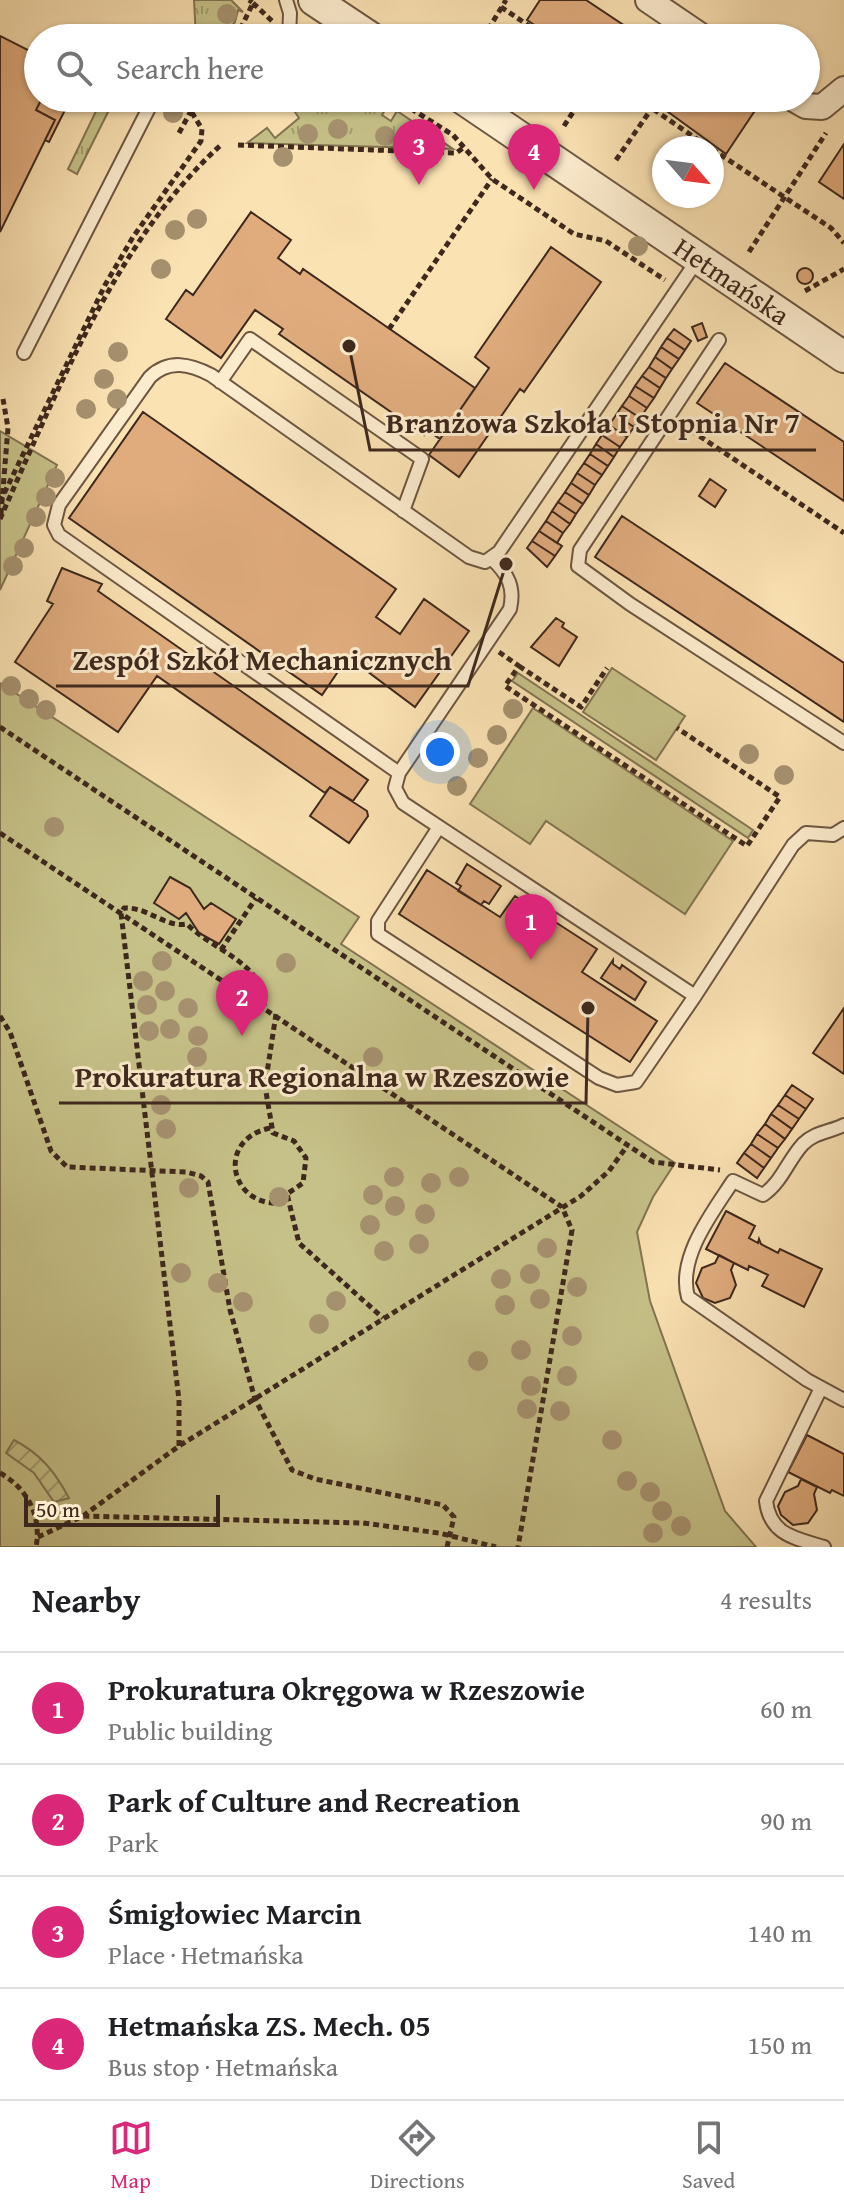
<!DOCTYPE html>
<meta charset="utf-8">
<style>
body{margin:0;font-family:"Gentium Book Plus",serif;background:#f2f2f2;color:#202124}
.compass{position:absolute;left:652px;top:136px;width:72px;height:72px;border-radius:50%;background:#fff;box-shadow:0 2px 6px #0004;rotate:118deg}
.scale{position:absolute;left:24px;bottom:20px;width:196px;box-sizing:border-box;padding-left:8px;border:4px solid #3e281d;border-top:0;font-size:22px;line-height:28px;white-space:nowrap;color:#3e281d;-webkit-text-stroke:6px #fcecce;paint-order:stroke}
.you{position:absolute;left:440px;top:752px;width:28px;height:28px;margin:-20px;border:6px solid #fff;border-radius:50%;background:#1a73e8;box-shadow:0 0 0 12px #1a73e833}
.badge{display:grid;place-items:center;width:52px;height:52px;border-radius:50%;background:#db2777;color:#fff;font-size:26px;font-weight:700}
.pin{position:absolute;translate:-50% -66px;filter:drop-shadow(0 2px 4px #0008)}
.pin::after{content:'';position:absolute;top:42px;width:28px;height:24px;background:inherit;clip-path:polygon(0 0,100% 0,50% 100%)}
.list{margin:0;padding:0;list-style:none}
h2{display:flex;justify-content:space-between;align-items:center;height:104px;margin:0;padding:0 32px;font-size:34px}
h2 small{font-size:26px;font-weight:400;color:#757577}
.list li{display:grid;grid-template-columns:52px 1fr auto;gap:24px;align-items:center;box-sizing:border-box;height:112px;padding:0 32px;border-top:2px solid #e0e0e0}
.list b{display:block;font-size:30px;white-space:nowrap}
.list p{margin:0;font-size:26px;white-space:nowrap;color:#757577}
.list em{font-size:26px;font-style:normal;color:#757577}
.icon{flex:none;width:44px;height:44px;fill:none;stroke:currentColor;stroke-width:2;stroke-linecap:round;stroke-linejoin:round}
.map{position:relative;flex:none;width:844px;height:1547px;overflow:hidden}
.search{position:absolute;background:#fff;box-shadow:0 2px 6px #0004;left:24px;right:24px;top:24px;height:88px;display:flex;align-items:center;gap:20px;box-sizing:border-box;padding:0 28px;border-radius:44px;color:#757577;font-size:30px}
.sheet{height:552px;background:#fff}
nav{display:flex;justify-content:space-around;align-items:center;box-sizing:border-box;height:112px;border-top:2px solid #e0e0e0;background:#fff;font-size:22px;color:#757577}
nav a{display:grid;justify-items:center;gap:4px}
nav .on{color:#db2777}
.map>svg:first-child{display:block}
.grass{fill:url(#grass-tufts);stroke:#827452;stroke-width:2}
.park{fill:#c6c188;stroke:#827452;stroke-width:2}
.garden{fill:url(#garden-furrows);stroke:#827452;stroke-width:2}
.building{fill:#e0ac7e;stroke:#3e281d;stroke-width:2}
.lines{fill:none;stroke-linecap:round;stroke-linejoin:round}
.service-casing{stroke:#6d5642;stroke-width:16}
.minor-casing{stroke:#6d5642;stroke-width:28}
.tertiary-casing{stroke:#6d5642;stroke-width:34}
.path{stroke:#3e281d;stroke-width:5;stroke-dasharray:6 4;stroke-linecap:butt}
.service{stroke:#fcecce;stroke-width:12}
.minor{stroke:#fcecce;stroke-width:24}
.tertiary{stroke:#fcecce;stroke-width:30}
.tree{fill:#a6916f}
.labels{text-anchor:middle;stroke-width:6;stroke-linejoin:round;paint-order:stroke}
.street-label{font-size:28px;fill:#3e281d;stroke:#fcecce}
.leader{fill:none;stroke:#3e281d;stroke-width:3}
.callout-dot{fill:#3e281d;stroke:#fcecce;stroke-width:3}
.callout-label{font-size:30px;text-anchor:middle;font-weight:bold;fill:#3e281d;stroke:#fcecce;stroke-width:6;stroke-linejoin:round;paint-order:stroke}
</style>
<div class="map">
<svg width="844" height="1547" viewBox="0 0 844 1547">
<defs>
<pattern id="grass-tufts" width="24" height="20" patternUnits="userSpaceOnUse" patternTransform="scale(2)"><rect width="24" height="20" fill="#c6c188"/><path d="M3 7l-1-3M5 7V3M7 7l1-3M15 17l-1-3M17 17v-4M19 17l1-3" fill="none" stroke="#a29d6f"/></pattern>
<pattern id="garden-furrows" width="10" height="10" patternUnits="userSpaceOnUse" patternTransform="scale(2)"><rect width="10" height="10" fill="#c6c188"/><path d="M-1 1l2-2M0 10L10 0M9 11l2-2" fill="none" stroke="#a29d6f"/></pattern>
</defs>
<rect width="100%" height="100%" fill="#fbe2b3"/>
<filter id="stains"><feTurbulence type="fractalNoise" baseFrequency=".0025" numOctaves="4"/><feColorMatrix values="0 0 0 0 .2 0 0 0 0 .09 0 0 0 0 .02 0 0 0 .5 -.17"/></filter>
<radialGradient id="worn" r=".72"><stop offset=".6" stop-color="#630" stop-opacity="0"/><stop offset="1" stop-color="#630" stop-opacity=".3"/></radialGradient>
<path class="grass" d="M194,0h37l12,12 -5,-2 -3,12 -13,16h-26z
M307,98h70l11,7 -6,10 9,6 6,-10 56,38 -206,-6 20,-15 8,10 24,-20 -6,-9z
M104,104h8l-35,70 -9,-5 30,-62z"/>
<path class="park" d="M0,431l57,34 -57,125z
M612,668l73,48 -29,44 -73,-48z
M518,673l235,157 -5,8 -236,-157z
M0,683l359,234 -18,27 334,219 -22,34 -16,35 13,69 75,210 31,36h-756z
M533,708l200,133 -48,73 -139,-93 -16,23 -60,-40z"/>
<path class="garden" d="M14,1440c27,14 41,32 55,58l-15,4 -20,-29 -28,-20z"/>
<path class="building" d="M540,0h46l57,38 -91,-1 -25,-17z
M0,36l38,19v43h4l-6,12 19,10 -55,112z
M42,98h29l-22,44 -4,-2 10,-20 -19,-10z
M649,98h90l17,11 -30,45z
M844,144v55l-25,-17z
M251,212l40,28 -13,18 22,16 3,-5 172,119 -35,51 -13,-9 -3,5 -145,-101 4,-5 -28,-19 -34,48 -55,-39 20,-29 7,5z
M551,247l50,35 -77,110 -4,-3 -61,88 -30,-22 60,-87 -14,-11z
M797 276a8 8 0 1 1 16 0a8 8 0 1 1-16 0Z
M702,323l5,14 -9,4 -6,-14z
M674,329l17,12 -6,9 -18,-12z
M667,338l18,12 -6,9 -18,-12z
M661,347l18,12 -7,10 -17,-12z
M655,357l17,12 -6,9 -17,-11z
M725,363l119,79v59l-147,-98z
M649,367l17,11 -6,10 -18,-12z
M642,376l18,12 -6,10 -19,-12z
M635,386l19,12 -7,10 -18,-12z
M629,396l18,12 -7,10 -18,-12z
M622,406l18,12 -6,9 -18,-12z
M143,412l253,177 -20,28 24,17 24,-35 45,32 -54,76 -67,-50 -26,38 -253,-177z
M616,415l18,12 -7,10 -18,-12z
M609,425l18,12 -7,10 -18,-12z
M602,435l18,12 -6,10 -18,-13z
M596,444l18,13 -6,9 -18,-12z
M590,454l18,12 -6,9 -18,-12z
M584,463l18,12 -7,10 -18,-12z
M577,473l18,12 -6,10 -18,-12z
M710,479l16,11 -11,17 -16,-11z
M571,483l18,12 -6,9 -18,-12z
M565,492l18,12 -7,10 -18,-12z
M558,502l18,12 -6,10 -18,-13z
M552,511l18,13 -7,9 -17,-12z
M622,516l222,147v59l-249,-165z
M546,521l17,12 -6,10 -18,-12z
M539,531l23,15 -7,10 -23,-15z
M532,541l23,15 -8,11 -20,-19z
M62,568l40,16 -4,7 270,189 -15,21 -23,-14 -5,6 -168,-117 -39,56 -103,-70 38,-58 -6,-3z
M556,618l8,5 -2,4 15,10 -18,29 -28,-19z
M330,787l37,24 1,5 -19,27 -39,-27z
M467,864l34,22 -12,18 -5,-3 -3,4 -23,-14 3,-5 -5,-3z
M427,870l73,47 15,-21 82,53 -15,23 75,49 -27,41 -231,-148z
M170,877l20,11 14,21 7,-6 25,16 -17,25 -20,-11 -13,-20 -7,6 -25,-16z
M613,960v4l7,5 2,-4 24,17 -11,18 -34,-22z
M844,1008v66l-31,-21z
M792,1085l21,14 -7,10 -21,-14z
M785,1095l21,14 -7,10 -21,-14z
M778,1105l21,14 -7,10 -21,-15z
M771,1114l21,15 -7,10 -20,-15z
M765,1124l20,15 -7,9 -21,-14z
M757,1134l21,14 -7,10 -20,-14z
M751,1144l20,14 -7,10 -20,-15z
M744,1153l20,15 -7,10 -20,-15z
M726,1211l29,15 -6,12 9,5 1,-4 2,5 17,9 2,-4 42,20 -18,38 -42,-21 6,-11 -19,-9 -1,4 -42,-21z
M719,1255l15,8 -3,7 5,15 -6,13 -15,5 -12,-5 -7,-15 6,-15 13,-5z
M807,1435l37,19v42l-12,-6 -2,3 -42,-21z
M801,1479l16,8 -3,7 3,16 -9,13 -15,2 -12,-10 -3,-9 7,-14 13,-6z"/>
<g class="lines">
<defs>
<path id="service" d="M286,0l4,13 -1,25
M719,340l-139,210 -2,16 52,38 214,139
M24,353l130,-255
M220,382l30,-43 172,120 -19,52
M492,559c16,15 23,28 18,50l-111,164 -4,15 8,15 292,193 98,-151 13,-12 27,2 11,-7
M399,773l-340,-238 -5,-10 5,-20 91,-128c19,-18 40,-13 61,-2l258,182 16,5 14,-10 199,-293
M439,827l-61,94v13l221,144 18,7 19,-3 59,-86
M844,1125c-14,7 -29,7 -41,19 -15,16 -21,38 -40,51l-30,-14c-21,32 -56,77 -45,116l119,83 37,20
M821,1388l-55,113c4,34 29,37 58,46"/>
<path id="minor" d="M648,0l56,38
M792,98l14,8 16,1 22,-18"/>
<g id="tertiary">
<path d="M314,0l57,38"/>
<path id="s1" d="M462,98l382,259"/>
</g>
</defs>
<use href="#service" class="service-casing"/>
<use href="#minor" class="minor-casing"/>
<use href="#tertiary" class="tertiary-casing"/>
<path class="path" d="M253,3l19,18
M501,7l46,31
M236,38l17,-35 -4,-3
M483,38l23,-38
M394,98l59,37 39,44 82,55 32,7 59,39
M637,98l73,50
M564,126l18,-28
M179,133l19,-35
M238,145l218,8 7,-5
M712,149l119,79 13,15
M616,160l36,-52
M749,252l77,-119
M805,291l39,-22
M389,329l103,-150
M683,425l161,108
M0,502l105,-217 28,-48 68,-96 1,-12 -11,-18
M1,514l7,-86 -5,-29
M0,519c57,-127 117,-281 222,-375
M499,652l20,14 -14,20 242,160 33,-49 -103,-69
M519,666l62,41 26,-39
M0,727l653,435 67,8
M0,833l562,374 10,23 -54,317
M221,950l35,-52
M276,1014l-11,72 8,47 21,8 12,17 -3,25 -16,11 12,49 84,75
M0,1016l10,16 41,119 16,16 119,5 15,4 7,6 22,128 25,89 37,71 23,9 128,26 11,12 -7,30
M270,1128c-57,12 -39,85 18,74
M179,1446v-46l-58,-487 3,-5c25,-1 41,20 63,16 25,26 78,39 77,82
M0,1473c27,15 42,43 36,74
M83,1516l96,-70 402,-250 28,-25 18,-25
M38,1537l45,-21 280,7 76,10 57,14"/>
<use href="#service" class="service"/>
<use href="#minor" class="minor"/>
<use href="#tertiary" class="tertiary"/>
</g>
<g class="tree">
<circle cx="227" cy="14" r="10"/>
<circle cx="173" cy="113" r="10"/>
<circle cx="338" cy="129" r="10"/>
<circle cx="308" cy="134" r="10"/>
<circle cx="385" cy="136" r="10"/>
<circle cx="283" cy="157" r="10"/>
<circle cx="197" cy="219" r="10"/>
<circle cx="175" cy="230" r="10"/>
<circle cx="638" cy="246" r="10"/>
<circle cx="161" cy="269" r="10"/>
<circle cx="118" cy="352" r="10"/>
<circle cx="104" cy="379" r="10"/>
<circle cx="117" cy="399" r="10"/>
<circle cx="86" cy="409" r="10"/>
<circle cx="55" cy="478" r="10"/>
<circle cx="46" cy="497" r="10"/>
<circle cx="36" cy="517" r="10"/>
<circle cx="24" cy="548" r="10"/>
<circle cx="13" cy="566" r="10"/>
<circle cx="11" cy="686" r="10"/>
<circle cx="29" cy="699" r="10"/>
<circle cx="513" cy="709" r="10"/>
<circle cx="46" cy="710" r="10"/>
<circle cx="497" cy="735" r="10"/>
<circle cx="749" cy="754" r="10"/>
<circle cx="478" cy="758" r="10"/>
<circle cx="784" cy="775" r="10"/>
<circle cx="457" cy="786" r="10"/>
<circle cx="54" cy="827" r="10"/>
<circle cx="162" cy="961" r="10"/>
<circle cx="286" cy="963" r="10"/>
<circle cx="143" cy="981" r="10"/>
<circle cx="165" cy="991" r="10"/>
<circle cx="147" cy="1005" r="10"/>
<circle cx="188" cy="1008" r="10"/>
<circle cx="170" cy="1029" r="10"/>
<circle cx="149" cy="1031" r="10"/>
<circle cx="198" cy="1036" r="10"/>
<circle cx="197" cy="1057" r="10"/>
<circle cx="373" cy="1057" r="10"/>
<circle cx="161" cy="1105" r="10"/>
<circle cx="166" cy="1129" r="10"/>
<circle cx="394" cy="1177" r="10"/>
<circle cx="459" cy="1177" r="10"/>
<circle cx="431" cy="1183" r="10"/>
<circle cx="189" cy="1188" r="10"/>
<circle cx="373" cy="1195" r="10"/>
<circle cx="279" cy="1197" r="10"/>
<circle cx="395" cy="1206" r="10"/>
<circle cx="425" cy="1214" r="10"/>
<circle cx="370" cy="1225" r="10"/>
<circle cx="419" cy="1244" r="10"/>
<circle cx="547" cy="1248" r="10"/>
<circle cx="384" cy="1251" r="10"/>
<circle cx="181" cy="1273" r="10"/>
<circle cx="530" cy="1274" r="10"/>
<circle cx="501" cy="1279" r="10"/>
<circle cx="218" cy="1283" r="10"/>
<circle cx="577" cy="1287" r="10"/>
<circle cx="540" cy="1299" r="10"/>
<circle cx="336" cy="1301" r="10"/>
<circle cx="243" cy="1302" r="10"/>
<circle cx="505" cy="1305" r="10"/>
<circle cx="319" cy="1324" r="10"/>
<circle cx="572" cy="1336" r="10"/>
<circle cx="521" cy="1350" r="10"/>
<circle cx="478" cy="1361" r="10"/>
<circle cx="567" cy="1376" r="10"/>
<circle cx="531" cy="1386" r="10"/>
<circle cx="527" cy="1409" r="10"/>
<circle cx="560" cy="1411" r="10"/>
<circle cx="612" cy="1440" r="10"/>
<circle cx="627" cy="1481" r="10"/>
<circle cx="650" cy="1492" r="10"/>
<circle cx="662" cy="1511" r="10"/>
<circle cx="681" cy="1526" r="10"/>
<circle cx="653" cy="1533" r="10"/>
</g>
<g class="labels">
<g class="street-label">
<text dy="10" stroke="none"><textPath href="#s1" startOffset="326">Hetmańska</textPath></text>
</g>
</g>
<path class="leader" d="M349 346L370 450H816M506 564L468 686H56M588 1008L586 1103H59"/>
<g class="callout-dot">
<circle cx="349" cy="346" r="8"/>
<circle cx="506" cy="564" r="8"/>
<circle cx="588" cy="1008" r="8"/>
</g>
<g class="callout-label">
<text x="593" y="433">Branżowa Szkoła I Stopnia Nr 7</text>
<text x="262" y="670">Zespół Szkół Mechanicznych</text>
<text x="322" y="1087">Prokuratura Regionalna w Rzeszowie</text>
</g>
<rect width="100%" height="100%" filter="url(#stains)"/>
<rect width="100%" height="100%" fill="url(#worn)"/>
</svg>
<svg class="compass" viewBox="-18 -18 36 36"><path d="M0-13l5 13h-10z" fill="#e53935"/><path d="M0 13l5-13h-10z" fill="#757577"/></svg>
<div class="scale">50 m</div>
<div class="you"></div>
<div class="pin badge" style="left:531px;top:960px">1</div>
<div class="pin badge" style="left:242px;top:1036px">2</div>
<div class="pin badge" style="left:419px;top:185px">3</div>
<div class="pin badge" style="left:534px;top:190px">4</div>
<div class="search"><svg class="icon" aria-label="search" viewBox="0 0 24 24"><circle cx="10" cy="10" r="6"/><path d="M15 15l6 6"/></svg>Search here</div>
</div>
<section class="sheet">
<h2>Nearby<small>4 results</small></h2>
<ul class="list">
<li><span class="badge">1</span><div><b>Prokuratura Okręgowa w Rzeszowie</b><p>Public building</p></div><em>60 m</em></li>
<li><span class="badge">2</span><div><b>Park of Culture and Recreation</b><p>Park</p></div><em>90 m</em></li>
<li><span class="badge">3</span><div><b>Śmigłowiec Marcin</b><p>Place · Hetmańska</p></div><em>140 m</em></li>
<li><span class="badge">4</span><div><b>Hetmańska ZS. Mech. 05</b><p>Bus stop · Hetmańska</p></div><em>150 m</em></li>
</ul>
</section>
<nav>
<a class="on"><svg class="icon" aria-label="map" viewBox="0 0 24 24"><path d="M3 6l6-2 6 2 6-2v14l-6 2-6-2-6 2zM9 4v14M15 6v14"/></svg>Map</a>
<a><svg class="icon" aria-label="directions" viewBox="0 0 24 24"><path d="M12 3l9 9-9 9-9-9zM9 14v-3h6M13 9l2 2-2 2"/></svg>Directions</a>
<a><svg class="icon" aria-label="saved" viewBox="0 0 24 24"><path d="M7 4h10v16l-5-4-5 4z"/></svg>Saved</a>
</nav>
